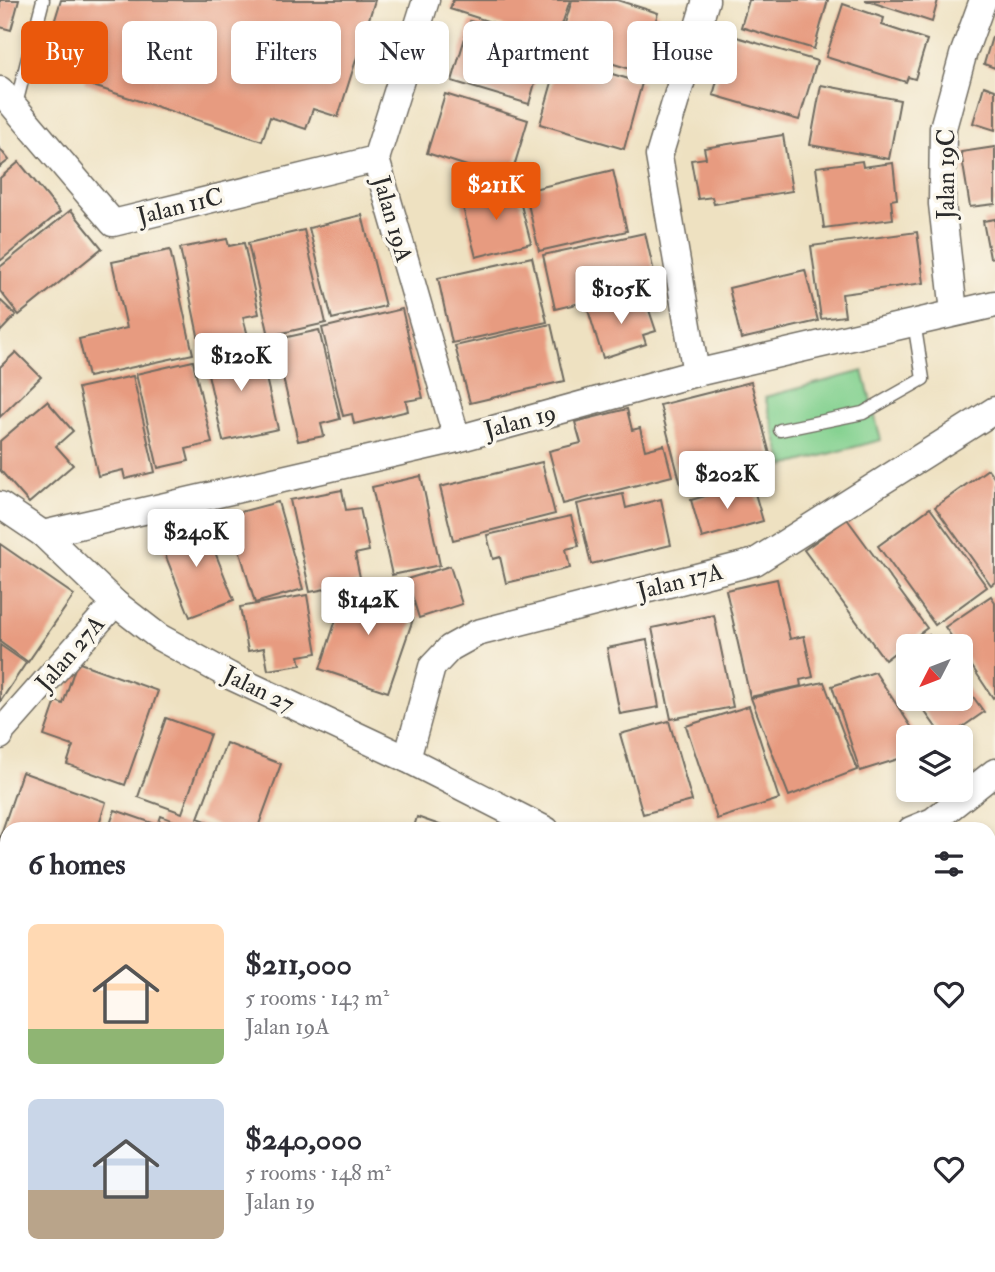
<!DOCTYPE html>
<meta charset="utf-8">
<style>
body{margin:0;font-family:"IM FELL Double Pica",serif;background:#f2f2f3;color:#2b2b33;height:100vh;display:flex;flex-direction:column;font-size:26px;white-space:nowrap}
*{box-sizing:border-box;margin:0}
p{font-size:23px;color:#7c7c81}
.icon{flex:none;width:38px;height:38px;fill:none;stroke:currentColor;stroke-width:2;stroke-linecap:round;stroke-linejoin:round}
.map{position:relative;flex:1;overflow:hidden}
.panel{position:absolute;left:0px;top:822px;width:996px;height:450px;display:flex;flex-direction:column;background:#fff;border-radius:21px 21px 0 0;box-shadow:0 4px 10px #0003}
.panel>*{flex:none}
.top-card{position:absolute;left:21px;top:21px;width:954px;height:63px;display:flex;gap:14px}
.needle{width:46px;rotate:228deg}
.buttons{position:absolute;left:896px;top:634px;display:grid;gap:14px}
.buttons a{display:grid;place-items:center;width:77px;height:77px;border-radius:10px;background:#fff;box-shadow:0 4px 10px #0003;font-size:35px}
.price{position:absolute;translate:-50% -60px;padding:0 16px;border-radius:7px;background:#fff;color:#222;font-size:23px;line-height:46px;filter:drop-shadow(0 2px 4px #0008)}
.price::after{content:'';position:absolute;left:50%;top:42px;width:21px;height:16px;margin-left:-10px;background:inherit;clip-path:polygon(0 0,100% 0,50% 100%)}
.price.active{background:#ea580c;color:#fff}
ul{padding:0;list-style:none}
li{display:flex;align-items:center;gap:21px;height:175px;padding:0 28px}
li span{display:grid;place-items:center;flex:none;width:196px;height:140px;border-radius:10px;color:#555}
li>.icon{margin-inline-start:auto}
span .icon{width:84px;height:84px;fill:#fffc;stroke-width:1}
li b{font-size:30px}
h2{display:flex;justify-content:space-between;align-items:center;height:84px;padding:0 28px;font-size:30px}
.tag{padding:0 24px;border-radius:10px;background:#fff;box-shadow:0 4px 10px #0003;font-size:24px;line-height:63px}
.tag.active{background:#ea580c;color:#fff}
.map>svg:first-child{display:block}
.built{fill:#e3d1b4}
.green{fill:#84d190;stroke:#587e5e;stroke-width:2}
.lines{fill:none;stroke-linecap:round;stroke-linejoin:round}
.river{stroke:#6c9cd5;stroke-width:54}
.building{fill:#e79b80}
.service-casing{stroke:#6f6b60;stroke-width:15}
.minor-casing{stroke:#6f6b60;stroke-width:29}
.service{stroke:#fff;stroke-width:12}
.minor{stroke:#fff;stroke-width:26}
.labels{text-anchor:middle;stroke-width:7;stroke-linejoin:round;paint-order:stroke}
.street-label{font-size:24px;fill:#2b2b2b;stroke:#fbf7ec}
</style>
<div class="map">
<svg width="995" height="1272" viewBox="0 0 995 1272">
<rect width="100%" height="100%" fill="#fbf7ec"/>
<filter id="ink" filterUnits="userSpaceOnUse"><feTurbulence type="fractalNoise" baseFrequency=".0143" numOctaves="2"/><feDisplacementMap in="SourceGraphic" scale="14" xChannelSelector="R" yChannelSelector="G"/><feConvolveMatrix kernelMatrix="1 2 1 2 8 2 1 2 1" color-interpolation-filters="sRGB"/></filter>
<filter id="wash" filterUnits="userSpaceOnUse"><feTurbulence type="fractalNoise" baseFrequency=".00686" numOctaves="4" result="noise"/><feDisplacementMap in="SourceGraphic" scale="28" xChannelSelector="R" yChannelSelector="G"/><feGaussianBlur stdDeviation="1.57" result="paint"/><feColorMatrix in="noise" values="0 0 0 0 0 0 0 0 0 0 0 0 0 0 0 0 0 1.4 0 .05"/><feComposite in="paint" operator="in"/></filter>
<g filter="url(#wash)">
<rect width="100%" height="100%" fill="#eee1c1"/>
<path class="built" d="M0 1147 7 1149V1265H329L349 1272H0Z"/>
<path class="green" d="M863 371 881 440 784 466 765 397Z"/>
<g class="lines">
<g class="river">
<path d="M989 893 995 888"/>
<path d="M717 1272 721 1265"/>
</g>
</g>
<g id="blocks">
<g class="building">
<path d="M0 0H19L11 30 0 27Z"/>
<path d="M61 0H375L338 117 313 109 306 129 270 117 262 141 84 83 91 59 68 52 74 33 53 26Z"/>
<path d="M453 0H570L556 43 450 9Z"/>
<path d="M572 0H617L658 13 640 72 558 47Z"/>
<path d="M749 0H828L814 49 741 27Z"/>
<path d="M865 0H938L932 22Z"/>
<path d="M843 4 884 18 882 25 927 40 915 79 908 77 906 82 826 57Z"/>
<path d="M470 21 546 44 529 104 452 81Z"/>
<path d="M730 35 817 61 799 120 713 95Z"/>
<path d="M992 37 995 38V68L984 64Z"/>
<path d="M559 58 642 83 624 149 540 124Z"/>
<path d="M821 85 900 100 889 159 810 145Z"/>
<path d="M984 86 995 90V130L973 123Z"/>
<path d="M445 94 528 120 510 180 427 153Z"/>
<path d="M783 135 792 191 714 204 712 197 698 199 691 160 706 158 704 148Z"/>
<path d="M995 147V204L970 207 961 152Z"/>
<path d="M0 149 9 160 0 167Z"/>
<path d="M862 161 863 167 893 163 897 199 891 200 893 219 824 228 816 167Z"/>
<path d="M19 162 60 212 0 261V178Z"/>
<path d="M613 170 627 231 539 251 525 191Z"/>
<path d="M516 186 531 243 476 257 461 200Z"/>
<path d="M71 210 102 248 19 315 0 291V267Z"/>
<path d="M362 215 385 306 332 319 309 228Z"/>
<path d="M995 219V257L990 258 983 221Z"/>
<path d="M304 230 326 323 269 336 248 243Z"/>
<path d="M917 232 924 283 842 294 845 316 821 319 811 246Z"/>
<path d="M645 233 654 272 635 276 637 282 591 292 593 300 555 309 543 255Z"/>
<path d="M227 239 229 246 244 243 259 314 243 317 249 340 201 350 180 248Z"/>
<path d="M170 250 193 354 88 377 79 339 127 328 112 262Z"/>
<path d="M532 257 547 322 452 343 438 278Z"/>
<path d="M805 270 818 321 741 339 729 288Z"/>
<path d="M631 298 633 304 646 301 656 331 643 335 646 344 603 358 588 310Z"/>
<path d="M0 300 16 315 0 332Z"/>
<path d="M402 309 423 398 406 401 408 411 354 424 352 414 343 416 322 328Z"/>
<path d="M551 324 564 381 470 403 455 346Z"/>
<path d="M319 330 340 419 321 424 324 436 298 441 274 340Z"/>
<path d="M258 344 278 429 223 441 204 356Z"/>
<path d="M16 352 41 377 0 417V367Z"/>
<path d="M193 361 212 443 186 449 189 461 158 468 136 374Z"/>
<path d="M133 376 155 472 125 479 123 470 98 476 78 388Z"/>
<path d="M751 382 772 462 681 485 660 405Z"/>
<path d="M47 401 73 431 56 446 73 465 29 503 0 470V441Z"/>
<path d="M627 409 632 430 640 428 645 450 664 445 672 476 563 504 549 451 581 443 575 422Z"/>
<path d="M542 462 555 514 453 540 440 487Z"/>
<path d="M988 469 995 479V582L991 585 935 507Z"/>
<path d="M421 476 440 565 392 575 372 487Z"/>
<path d="M752 483 763 521 702 538 691 500Z"/>
<path d="M342 490 346 510 360 508 369 551 355 554 361 582 310 592 290 500Z"/>
<path d="M623 494 626 508 661 499 671 545 591 564 577 504Z"/>
<path d="M278 502 303 589 255 603 229 515Z"/>
<path d="M930 508 987 587 935 625 878 546Z"/>
<path d="M571 516 579 546 566 549 570 568 506 583 500 557 493 559 487 535Z"/>
<path d="M847 519 927 628 885 660 804 550Z"/>
<path d="M203 522 234 600 190 617 159 539Z"/>
<path d="M0 544 74 595 28 662 0 642Z"/>
<path d="M450 566 462 604 419 618 407 579Z"/>
<path d="M777 579 790 639 804 636 813 677 800 680 801 686 750 697 726 590Z"/>
<path d="M360 584 408 600 403 615 413 619 388 692 320 669 344 595 348 597 351 586Z"/>
<path d="M307 595 317 653 299 656 301 665 268 670 264 648 248 651 240 607Z"/>
<path d="M991 596 995 602V696L993 698 961 650V646H958L945 627Z"/>
<path d="M714 615 733 707 671 719 652 628Z"/>
<path d="M929 635 936 646H914Z"/>
<path d="M647 640 659 707 620 714 607 648Z"/>
<path d="M0 645 26 663 0 702Z"/>
<path d="M77 662 158 691 125 785 67 764 73 746 44 736 56 701 63 704Z"/>
<path d="M875 672 918 737H908V756L860 771 832 686Z"/>
<path d="M961 680 984 712 948 737H943L915 698H961Z"/>
<path d="M824 682 857 770 789 796 751 698Z"/>
<path d="M749 706 779 799 717 819 686 726Z"/>
<path d="M166 718 210 734 182 813 138 797Z"/>
<path d="M669 721 692 801 643 814 620 734Z"/>
<path d="M226 743 281 764 257 830H229L198 818Z"/>
<path d="M22 772 106 802 97 830H7V836L1 834Z"/>
<path d="M115 810 158 825 161 816 193 828 195 822 216 830H108Z"/>
<path d="M417 817 451 829V830H413Z"/>
<path d="M0 836 7 838V893L0 891Z"/>
<path d="M0 904 7 906V983L0 981Z"/>
<path d="M6 1064H7V1144L0 1142V1085Z"/>
<path d="M989 1090 995 1097V1225L989 1223Z"/>
<path d="M0 1158 7 1160V1245L0 1264Z"/>
<path d="M989 1238 995 1240V1262L989 1260Z"/>
<path d="M78 1265H142L139 1272H76Z"/>
<path d="M148 1265H217L215 1272H146Z"/>
<path d="M225 1265H292L289 1272H223Z"/>
<path d="M295 1265H318L337 1271 293 1272Z"/>
<path d="M368 1265H430L428 1272H366Z"/>
<path d="M437 1265H500L498 1272H435Z"/>
<path d="M514 1265H581L579 1272H511Z"/>
<path d="M983 1265 981 1272H904L885 1266Z"/>
</g>
</g>
</g>
<g filter="url(#ink)">
<use href="#blocks" fill-opacity="0" stroke="#6f6b60" stroke-width="2"/>
<g class="lines">
<g class="service-casing">
<g id="service">
<path d="M15 108 43 0"/>
<path d="M780 430 863 413 923 379 914 322"/>
</g>
</g>
<g class="minor-casing">
<g id="minor">
<path d="M426 0 376 159 457 439"/>
<path d="M0 90 113 223 376 159"/>
<path d="M954 312 942 204 943 128 963 55 983 0"/>
<path d="M696 373 659 156 706 0"/>
<path d="M0 505 43 534 115 603 159 637 230 676 407 759 546 830"/>
<path d="M43 534 457 439 696 373 995 304"/>
<path d="M0 736 1 732 115 603"/>
<path d="M407 759 432 667 450 648 477 633 755 562 995 410"/>
<path d="M911 830 933 821 995 772"/>
<path d="M989 996 995 990"/>
<path d="M0 1016 7 1018"/>
<path d="M617 1272 619 1265"/>
<path d="M813 1272 816 1265"/>
</g>
</g>
<use href="#service" class="service"/>
<use href="#minor" class="minor"/>
</g>
</g>
<g class="labels">
<g class="street-label">
<text transform="translate(946 174) rotate(-90)" y="8">Jalan 19C</text>
<text transform="translate(180 206) rotate(-14)" y="8">Jalan 11C</text>
<text transform="translate(393 219) rotate(74)" y="8">Jalan 19A</text>
<text transform="translate(520 421) rotate(-15)" y="8">Jalan 19</text>
<text transform="translate(680 581) rotate(-14)" y="8">Jalan 17A</text>
<text transform="translate(70 653) rotate(-49)" y="8">Jalan 27A</text>
<text transform="translate(259 689) rotate(26)" y="8">Jalan 27</text>
</g>
</g>
</svg>
<div class="buttons">
<a><svg class="needle" viewBox="-14 -14 28 28"><path d="M0-13l5 13h-10z" fill="#e53935"/><path d="M0 13l5-13h-10z" fill="#7c7c81"/></svg></a>
<a><svg class="icon" aria-label="layers" viewBox="0 0 24 24"><path d="M12 4l9 5-9 5-9-5zM3 14l9 5 9-5"/></svg></a>
</div>
<b class="price active" style="left:496px;top:222px">$211K</b>
<b class="price" style="left:621px;top:326px">$105K</b>
<b class="price" style="left:241px;top:393px">$120K</b>
<b class="price" style="left:727px;top:511px">$202K</b>
<b class="price" style="left:196px;top:569px">$240K</b>
<b class="price" style="left:368px;top:637px">$142K</b>
<div class="top-card">
<a class="tag active">Buy</a>
<a class="tag">Rent</a>
<a class="tag">Filters</a>
<a class="tag">New</a>
<a class="tag">Apartment</a>
<a class="tag">House</a>
</div>
<section class="panel">
<h2>6 homes<svg class="icon" aria-label="filters" viewBox="0 0 24 24"><path d="M4 7h16M4 17h16"/><circle cx="9" cy="7" r="2"/><circle cx="15" cy="17" r="2"/></svg></h2>
<ul>
<li><span style="background:linear-gradient(#ffd9b3 75%,#8fb573 0)"><svg class="icon" aria-label="home" viewBox="0 0 24 24"><path d="M3 11l9-7 9 7M6 9v11h12V9"/></svg></span><div><b>$211,000</b><p>5 rooms · 143 m²</p><p>Jalan 19A</p></div><svg class="icon" aria-label="heart" viewBox="0 0 24 24"><path d="M12 20l-8-8c-3-5 5-10 8-4 3-6 11-1 8 4z"/></svg></li>
<li><span style="background:linear-gradient(#c9d6e8 65%,#b9a48a 0)"><svg class="icon" aria-label="home" viewBox="0 0 24 24"><path d="M3 11l9-7 9 7M6 9v11h12V9"/></svg></span><div><b>$240,000</b><p>5 rooms · 148 m²</p><p>Jalan 19</p></div><svg class="icon" aria-label="heart" viewBox="0 0 24 24"><path d="M12 20l-8-8c-3-5 5-10 8-4 3-6 11-1 8 4z"/></svg></li>
</ul>
</section>
</div>
